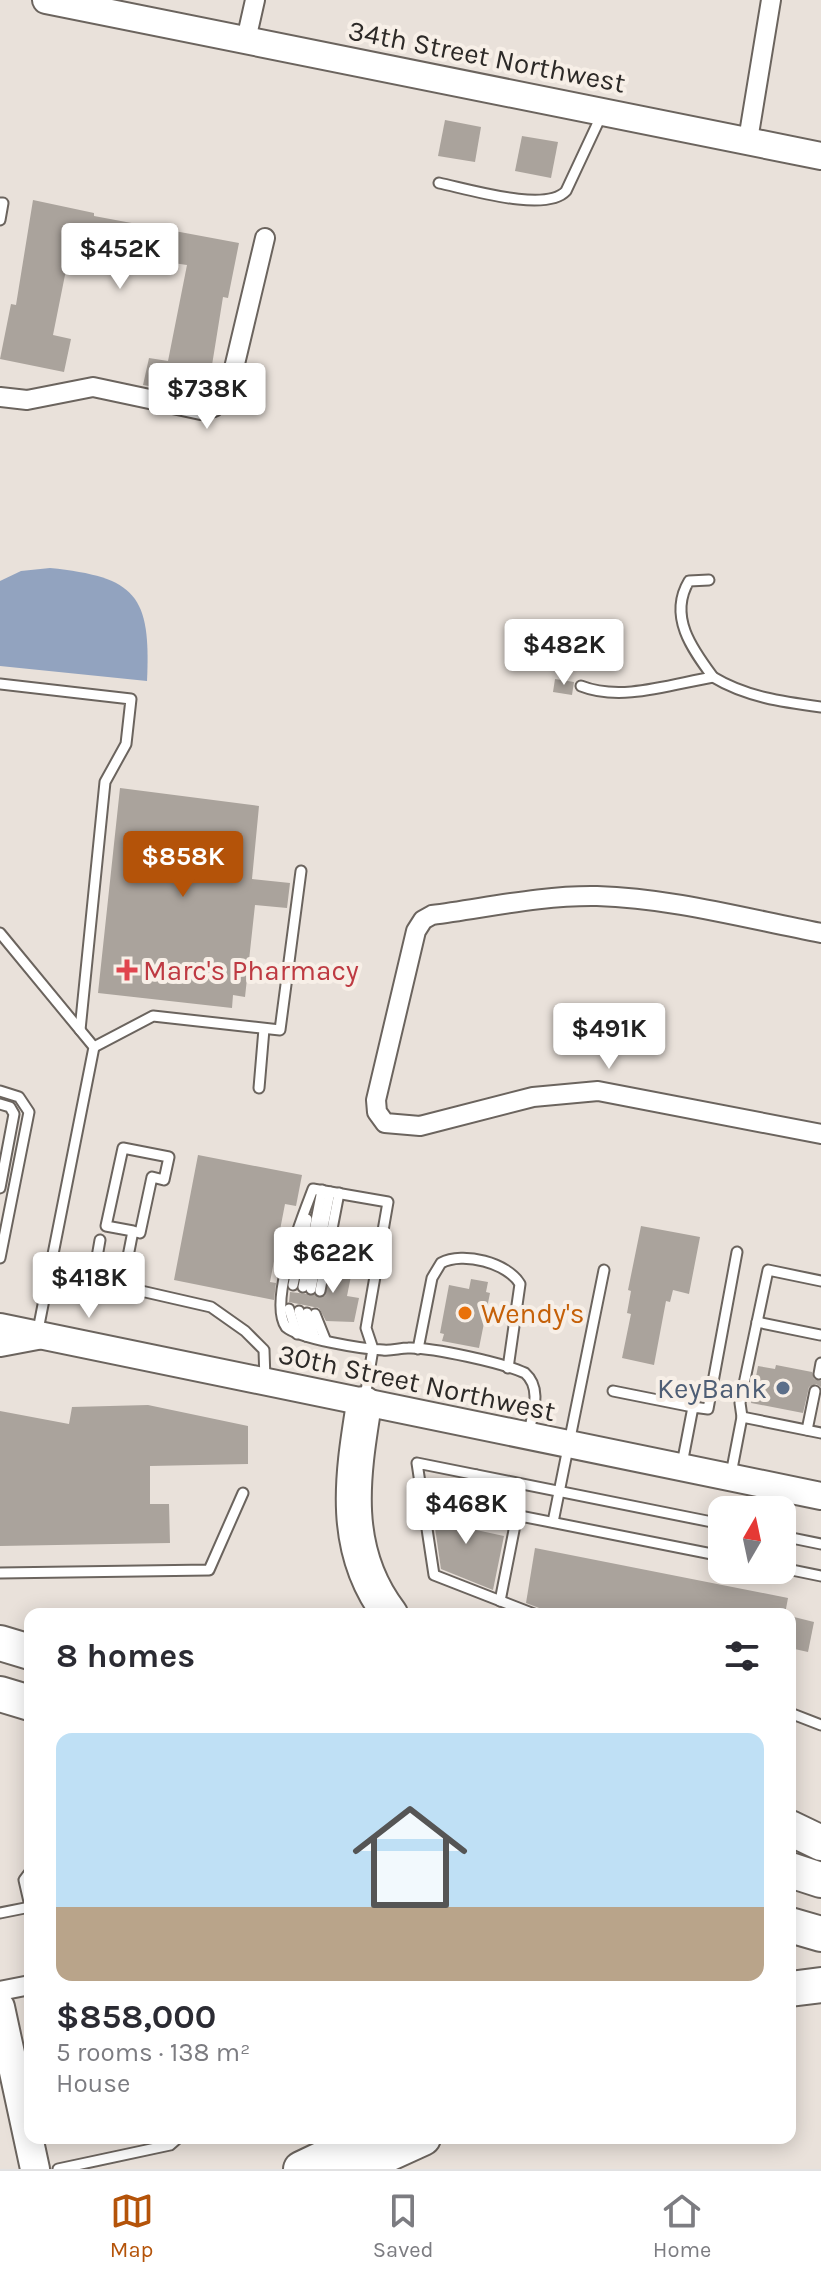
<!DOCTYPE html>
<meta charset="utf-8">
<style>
body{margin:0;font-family:Karla,sans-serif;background:#f7f7f7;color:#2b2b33;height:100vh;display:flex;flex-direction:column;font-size:30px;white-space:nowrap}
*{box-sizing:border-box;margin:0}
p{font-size:26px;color:#7c7c81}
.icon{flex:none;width:44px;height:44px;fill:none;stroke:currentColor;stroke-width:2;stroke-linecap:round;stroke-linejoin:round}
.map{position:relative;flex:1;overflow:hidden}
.drawer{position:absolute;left:24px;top:1608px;width:772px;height:536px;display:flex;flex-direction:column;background:#fff;border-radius:16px;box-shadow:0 4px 20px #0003}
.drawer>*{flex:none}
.needle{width:52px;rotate:9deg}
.fabs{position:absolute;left:708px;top:1496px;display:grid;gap:16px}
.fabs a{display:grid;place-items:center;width:88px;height:88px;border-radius:16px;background:#fff;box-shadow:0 4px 20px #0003;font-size:40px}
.price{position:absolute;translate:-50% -68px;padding:0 18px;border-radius:8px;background:#fff;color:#222;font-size:26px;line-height:52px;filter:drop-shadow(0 2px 4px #0008)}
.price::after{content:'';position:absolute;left:50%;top:48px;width:24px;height:18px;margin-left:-12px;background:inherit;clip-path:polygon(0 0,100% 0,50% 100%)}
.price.current{background:#b45309;color:#fff}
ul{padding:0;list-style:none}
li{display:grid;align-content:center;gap:16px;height:424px;padding:0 32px}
li span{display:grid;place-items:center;height:248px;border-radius:16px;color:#555}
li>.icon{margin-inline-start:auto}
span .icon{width:144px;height:144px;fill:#fffc;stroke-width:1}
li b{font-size:34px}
h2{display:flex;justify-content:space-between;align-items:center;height:96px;padding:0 32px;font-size:34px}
.dock{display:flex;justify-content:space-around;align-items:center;height:112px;border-top:2px solid #e1e1e2;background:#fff;font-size:22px;color:#7c7c81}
.dock a{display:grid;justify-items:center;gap:4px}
.dock .current{color:#b45309}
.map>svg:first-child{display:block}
.water{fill:#92a3bf}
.building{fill:#aaa39c}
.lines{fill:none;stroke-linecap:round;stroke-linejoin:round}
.lane-casing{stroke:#6b645e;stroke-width:13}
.street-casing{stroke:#6b645e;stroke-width:22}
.secondary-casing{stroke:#6b645e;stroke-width:30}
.primary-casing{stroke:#6b645e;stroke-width:32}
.highway-casing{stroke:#6b645e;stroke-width:38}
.lane{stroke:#fff;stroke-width:9}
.street{stroke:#fff;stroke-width:18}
.secondary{stroke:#fff;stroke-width:26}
.primary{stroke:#fff;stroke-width:28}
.highway{stroke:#fff;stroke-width:34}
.health-dot{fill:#e0444e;stroke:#f7efe7;stroke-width:3}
.food-dot{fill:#e8710a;stroke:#f7efe7;stroke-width:3}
.service-dot{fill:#5c6f8a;stroke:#f7efe7;stroke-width:3}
.labels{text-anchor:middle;stroke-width:8;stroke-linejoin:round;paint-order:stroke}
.street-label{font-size:28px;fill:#2c2927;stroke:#f7efe7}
.health-label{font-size:28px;fill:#be3a42;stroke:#f7efe7;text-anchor:start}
.food-label{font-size:28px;fill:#c56008;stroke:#f7efe7;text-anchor:start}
.service-label{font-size:28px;fill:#4e5e75;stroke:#f7efe7;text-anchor:end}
</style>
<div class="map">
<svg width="821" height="2169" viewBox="0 0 821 2169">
<rect width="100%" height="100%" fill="#e9e1da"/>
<path class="water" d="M50 568C136 577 151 595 147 681L0 666V581L21 571Z"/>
<g class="building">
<path d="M445 120 481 127 475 162 438 156Z"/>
<path d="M522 136 558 142 551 178 515 171Z"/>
<path d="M33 200 94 213V216L239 243 228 298 223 297 207 396 143 385 149 358 168 361 187 265 104 253 105 247 72 240 53 335 71 339 64 372 0 359 11 304 16 305Z"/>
<path d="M555 679 574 682 572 695 553 692Z"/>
<path d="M120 788 259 806 252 879 290 883 287 908 255 905 245 997 233 995 232 1008 98 993Z"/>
<path d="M198 1155 302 1175 296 1206 285 1204 270 1282 276 1283 274 1300 174 1280Z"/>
<path d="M641 1226 700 1237 689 1294 673 1290 670 1302 666 1301 654 1365 622 1358 631 1314 627 1313 631 1291 628 1290Z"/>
<path d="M334 1257 354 1261 347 1296 359 1298 354 1322 326 1321 319 1308 289 1302 290 1292 325 1296Z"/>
<path d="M471 1279 488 1282 486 1292 490 1293 479 1348 442 1341 444 1334 440 1333 449 1285 469 1289Z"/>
<path d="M776 1365 812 1372 814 1379 821 1381V1387L816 1384 809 1387 803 1413 751 1403 758 1366 775 1369Z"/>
<path d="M148 1405 248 1426V1464L150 1466V1504H169L170 1543 0 1546V1411L69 1424 72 1407Z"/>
<path d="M431 1500 462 1506 467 1528 504 1536 493 1590 441 1569Z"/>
<path d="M535 1548 788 1598 785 1614H555L526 1603Z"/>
<path d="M790 1616 814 1622 808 1652 790 1648Z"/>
</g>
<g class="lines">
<g class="lane-casing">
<g id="lane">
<path d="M439 183C468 189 546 213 566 191L602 114"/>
<path d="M0 203H3L0 220"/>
<path d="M713 677C746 697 783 702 821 707"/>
<path d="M0 684 131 699 126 744 105 782 80 1030"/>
<path d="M581 686C621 702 672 684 713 677 692 649 668 616 689 581L709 580"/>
<path d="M0 933 94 1047 38 1330"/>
<path d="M94 1047 153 1016 280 1030 301 871"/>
<path d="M259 1088 264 1029"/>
<path d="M0 1091 19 1097 29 1112 0 1258"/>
<path d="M0 1104 10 1107 14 1114 0 1188"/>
<path d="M100 1240 93 1280 211 1307 245 1331 264 1350 265 1380"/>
<path d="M293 1285 307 1219"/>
<path d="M122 1287 133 1231 106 1226 123 1148 169 1157 164 1180 152 1177 140 1233 133 1231"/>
<path d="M303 1287 322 1190"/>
<path d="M311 1289 330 1192"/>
<path d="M320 1291 339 1193"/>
<path d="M289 1309 297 1334"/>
<path d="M299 1311 306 1336"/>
<path d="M307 1313 315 1338"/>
<path d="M315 1314 325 1339"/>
<path d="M757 1322 820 1335"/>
<path d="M418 1349 432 1278 441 1263C463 1251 508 1263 520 1284L508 1368"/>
<path d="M819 1374 821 1363"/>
<path d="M613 1391 693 1407"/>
<path d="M365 1397 373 1349 366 1328 388 1202 313 1189C302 1218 268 1301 286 1327 300 1339 363 1349 383 1350 391 1351 400 1348 408 1348 432 1347 503 1363 525 1373 542 1388 533 1412 529 1432"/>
<path d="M742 1417 740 1403 768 1270 821 1281"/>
<path d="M807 1430 815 1391"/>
<path d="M682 1464 693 1407 708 1409 737 1252"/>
<path d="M731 1474 742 1417 821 1433"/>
<path d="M476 1475 470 1506 722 1556"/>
<path d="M553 1522 604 1270"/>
<path d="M782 1536 821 1544"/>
<path d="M782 1568 821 1576"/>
<path d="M0 1573 209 1570 243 1493"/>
<path d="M500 1601 517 1515"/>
<path d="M534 1614 434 1575 417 1463 722 1524"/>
<path d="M790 1713 821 1725"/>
<path d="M30 1906 24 1880 30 1872"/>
<path d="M0 1913 30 1907"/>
<path d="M58 2169 170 2145 178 2138"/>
</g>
</g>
<g class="street-casing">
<g id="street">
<path d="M246 40 255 0"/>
<path d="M748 140 771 0"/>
<path d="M0 397 27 400 93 387 201 410 214 407 229 389 265 238"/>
<path d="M821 933C748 919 671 898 597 896 542 895 486 908 432 915L423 920 416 931 376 1100 377 1112 385 1123 420 1126 533 1097 598 1091 821 1134"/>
<path d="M0 1991 30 1985"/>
</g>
</g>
<g class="secondary-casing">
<g id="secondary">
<path d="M46 0 821 156"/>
<path d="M0 1327 821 1496"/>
</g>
</g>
<g class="primary-casing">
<g id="primary">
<path d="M0 1342 37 1335"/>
<path d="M0 2007 35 2169"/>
</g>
</g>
<g class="highway-casing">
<g id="highway">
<path d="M364 1404C352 1478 341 1550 390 1614"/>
<path d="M0 1643 30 1652"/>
<path d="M0 1694 30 1703"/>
<path d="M790 1828 821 1843"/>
<path d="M790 1870 821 1880"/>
<path d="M790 1925 821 1934"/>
<path d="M790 1989 821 1985"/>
<path d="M301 2169 366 2138"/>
<path d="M355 2169 423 2138"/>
</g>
</g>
<use href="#lane" class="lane"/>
<use href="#street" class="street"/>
<use href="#secondary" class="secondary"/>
<use href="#primary" class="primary"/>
<use href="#highway" class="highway"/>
</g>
<path class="health-dot" d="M123 958h8v8h8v8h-8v8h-8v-8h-8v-8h8z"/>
<circle class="food-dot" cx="465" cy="1313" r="8"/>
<circle class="service-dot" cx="783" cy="1388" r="8"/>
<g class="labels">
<g class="street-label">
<text transform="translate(487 56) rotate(11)" y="10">34th Street Northwest</text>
<text transform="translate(417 1382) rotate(12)" y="10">30th Street Northwest</text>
</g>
<g class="health-label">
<text x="143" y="980">Marc's Pharmacy</text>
</g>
<g class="food-label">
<text x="481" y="1323">Wendy's</text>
</g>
<g class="service-label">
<text x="767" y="1398">KeyBank</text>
</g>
</g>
</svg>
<div class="fabs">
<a><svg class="needle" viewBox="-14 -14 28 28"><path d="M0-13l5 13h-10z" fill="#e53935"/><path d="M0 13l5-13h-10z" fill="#7c7c81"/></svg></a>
</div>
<b class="price" style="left:120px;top:291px">$452K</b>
<b class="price" style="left:207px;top:431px">$738K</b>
<b class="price" style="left:564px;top:687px">$482K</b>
<b class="price current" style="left:183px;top:899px">$858K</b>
<b class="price" style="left:609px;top:1071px">$491K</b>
<b class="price" style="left:333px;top:1295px">$622K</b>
<b class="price" style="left:89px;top:1320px">$418K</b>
<b class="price" style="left:466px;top:1546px">$468K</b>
<section class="drawer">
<h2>8 homes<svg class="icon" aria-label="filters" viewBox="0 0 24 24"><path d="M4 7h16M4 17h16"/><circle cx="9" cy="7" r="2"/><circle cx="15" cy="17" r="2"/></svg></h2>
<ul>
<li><span style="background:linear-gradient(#bfe0f5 70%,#b9a48a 0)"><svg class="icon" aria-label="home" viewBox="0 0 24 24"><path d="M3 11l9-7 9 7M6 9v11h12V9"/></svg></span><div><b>$858,000</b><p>5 rooms · 138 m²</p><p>House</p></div></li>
</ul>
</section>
</div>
<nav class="dock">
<a class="current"><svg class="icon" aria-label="map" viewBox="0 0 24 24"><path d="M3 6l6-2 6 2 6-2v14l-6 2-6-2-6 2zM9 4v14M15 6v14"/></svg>Map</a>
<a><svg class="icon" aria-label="saved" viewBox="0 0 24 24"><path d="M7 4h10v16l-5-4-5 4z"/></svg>Saved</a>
<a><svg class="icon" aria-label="home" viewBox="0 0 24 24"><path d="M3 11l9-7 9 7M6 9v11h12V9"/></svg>Home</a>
</nav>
